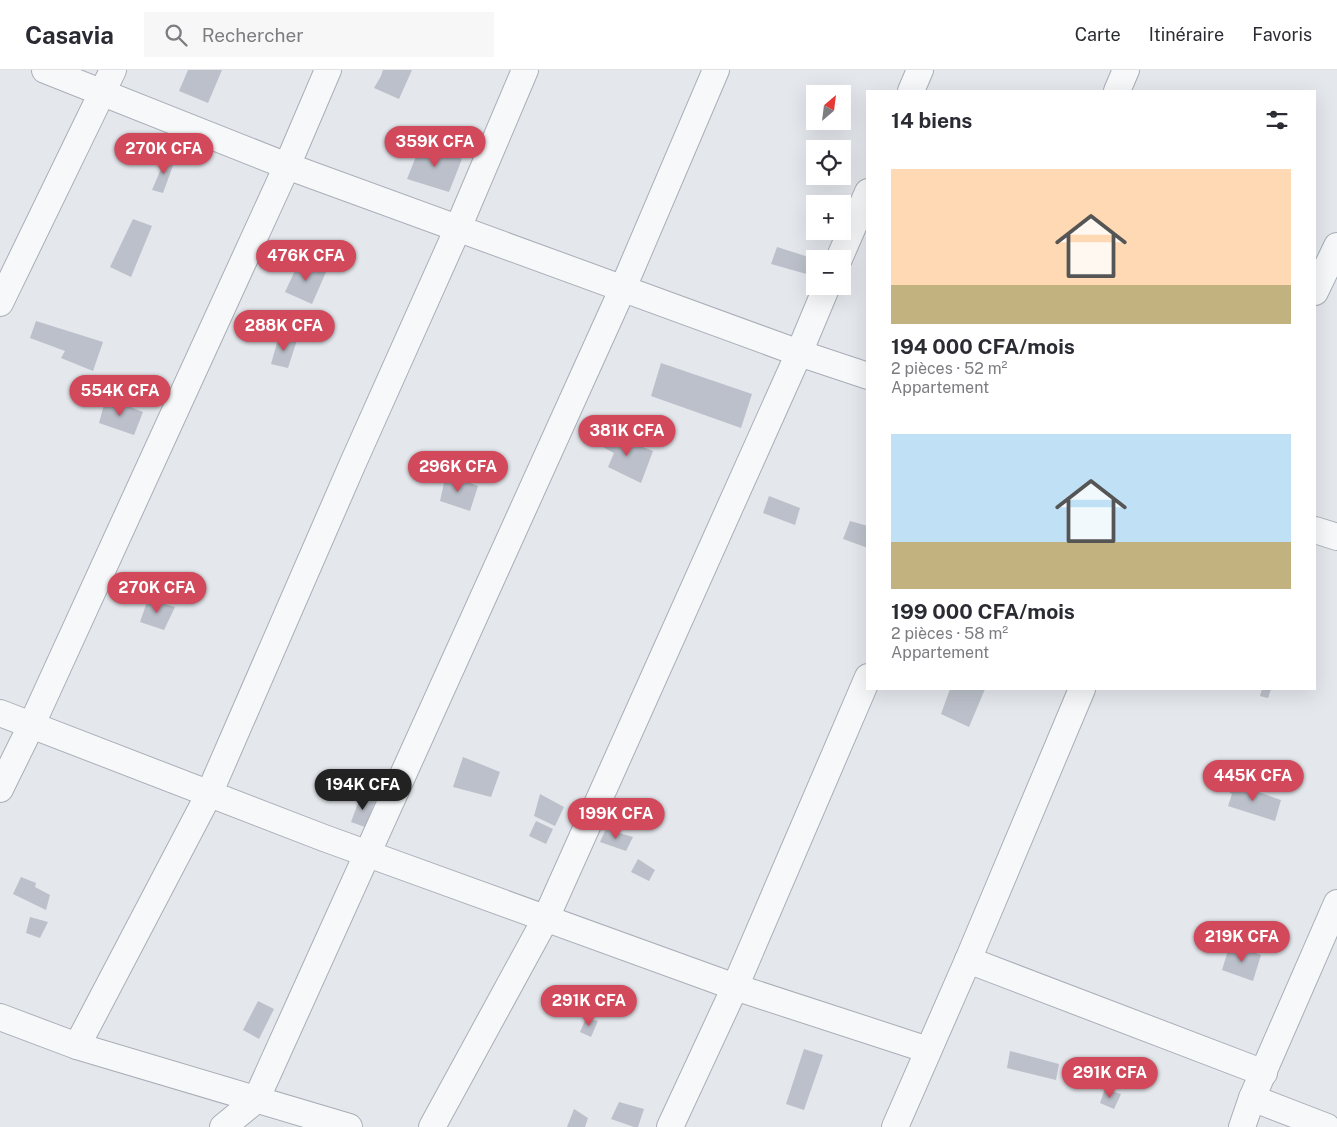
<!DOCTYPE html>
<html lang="fr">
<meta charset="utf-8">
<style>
body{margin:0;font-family:"Public Sans",sans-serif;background:#f7f7f7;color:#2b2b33;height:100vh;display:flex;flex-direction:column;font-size:19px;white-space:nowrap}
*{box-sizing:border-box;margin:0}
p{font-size:16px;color:#7c7c81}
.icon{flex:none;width:28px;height:28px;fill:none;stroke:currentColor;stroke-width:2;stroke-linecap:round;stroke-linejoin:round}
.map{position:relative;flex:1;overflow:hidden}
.panel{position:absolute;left:866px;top:20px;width:450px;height:600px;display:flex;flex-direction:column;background:#fff;border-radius:0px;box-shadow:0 5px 20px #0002}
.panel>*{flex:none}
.needle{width:32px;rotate:28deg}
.controls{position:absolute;left:806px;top:15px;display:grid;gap:10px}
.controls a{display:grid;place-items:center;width:45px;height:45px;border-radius:0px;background:#fff;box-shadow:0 5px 20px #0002;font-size:25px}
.price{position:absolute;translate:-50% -42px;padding:0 11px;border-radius:18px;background:#d1495b;color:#fff;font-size:16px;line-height:32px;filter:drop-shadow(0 1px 2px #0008)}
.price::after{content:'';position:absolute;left:50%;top:30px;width:15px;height:11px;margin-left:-8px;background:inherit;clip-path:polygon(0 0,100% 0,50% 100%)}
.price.current{background:#222;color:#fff}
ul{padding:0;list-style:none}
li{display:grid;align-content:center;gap:10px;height:265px;padding:0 25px}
li span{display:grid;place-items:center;height:155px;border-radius:0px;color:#555}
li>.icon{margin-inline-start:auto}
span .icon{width:90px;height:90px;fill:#fffc;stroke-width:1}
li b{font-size:21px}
h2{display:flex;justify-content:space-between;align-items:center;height:60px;padding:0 25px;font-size:21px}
header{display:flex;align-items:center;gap:30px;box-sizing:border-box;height:70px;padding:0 25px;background:#fff;border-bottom:1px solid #e1e1e2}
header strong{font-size:24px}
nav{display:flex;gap:28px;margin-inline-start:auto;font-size:18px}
.search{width:350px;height:45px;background:#f7f7f7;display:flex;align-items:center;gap:12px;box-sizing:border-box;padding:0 18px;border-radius:0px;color:#7c7c81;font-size:19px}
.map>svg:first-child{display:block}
.building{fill:#bbc0ca}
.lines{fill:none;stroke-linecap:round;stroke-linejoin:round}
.minor-casing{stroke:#a9aeb7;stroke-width:28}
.minor{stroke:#f7f8fa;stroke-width:26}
</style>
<header>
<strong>Casavia</strong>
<div class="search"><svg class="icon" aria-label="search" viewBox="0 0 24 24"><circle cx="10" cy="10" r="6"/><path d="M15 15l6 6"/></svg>Rechercher</div>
<nav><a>Carte</a><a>Itinéraire</a><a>Favoris</a></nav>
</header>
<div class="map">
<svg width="1337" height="1057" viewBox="0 0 1337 1057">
<rect width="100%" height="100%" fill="#e4e7ec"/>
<g class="building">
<path d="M188 0H222L208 33 179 21Z"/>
<path d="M383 0H412L399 29 374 18 381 6Z"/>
<path d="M421 74 462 89 449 122 407 109Z"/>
<path d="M166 87 175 90 163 123 152 120Z"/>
<path d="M133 149 152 156 131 207 110 197Z"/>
<path d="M777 177 815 189 810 205 771 194Z"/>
<path d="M300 190 326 202 312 234 285 222Z"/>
<path d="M36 251 103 272 93 301 61 288 65 281 30 268Z"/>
<path d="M279 266 297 270 288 298 271 294Z"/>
<path d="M661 293 752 324 741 358 651 326Z"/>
<path d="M106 327 143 342 134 365 99 353Z"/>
<path d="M605 362 653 381 641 413 608 397 614 383 599 375Z"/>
<path d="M446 404 478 416 470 441 440 431Z"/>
<path d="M769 426 800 438 795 455 763 443Z"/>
<path d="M850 451 868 456V478L843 469Z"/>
<path d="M148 529 175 537 164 560 140 552Z"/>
<path d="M950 619H985L969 657 941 644Z"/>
<path d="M1262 619H1271L1268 628 1260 626Z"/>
<path d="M463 687 500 702 491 727 453 717Z"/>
<path d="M1227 711 1281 730 1275 751 1228 736 1232 724 1225 719Z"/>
<path d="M540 724 564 737 555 756 534 746Z"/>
<path d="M361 725 375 731 365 757 351 752Z"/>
<path d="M536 751 553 759 546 774 529 766Z"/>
<path d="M606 759 633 767 626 781 600 772Z"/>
<path d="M638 789 655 800 649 811 631 802Z"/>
<path d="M21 807 36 813 35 817 50 825 46 840 13 824Z"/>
<path d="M30 847 48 852 40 868 26 863Z"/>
<path d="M1230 874 1261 885 1253 911 1222 900Z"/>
<path d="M258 931 274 939 259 969 243 960Z"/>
<path d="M586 948 598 951 591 967 580 962Z"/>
<path d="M804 979 823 985 804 1040 786 1034Z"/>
<path d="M1010 981 1059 994 1056 1010 1007 998Z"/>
<path d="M1105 1019 1121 1024 1114 1039 1100 1033Z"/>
<path d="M619 1032 644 1039 638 1057H634L611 1049Z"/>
<path d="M574 1039 588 1048 585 1057H567Z"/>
</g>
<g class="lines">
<g class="minor-casing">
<g id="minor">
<path d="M45 0 287 96 799 283 868 306"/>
<path d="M911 21 920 0"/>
<path d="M1117 21 1126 0"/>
<path d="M839 189 868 122"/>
<path d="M1315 222 1337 176"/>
<path d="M0 233 113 0"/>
<path d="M1315 460 1337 467"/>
<path d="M0 643 324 768 735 917 928 980"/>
<path d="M0 719 32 654 287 96 328 0"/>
<path d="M968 890 1264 1003"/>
<path d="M0 947 77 976 349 1057"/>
<path d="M77 976 209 724 353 393 458 158 525 0"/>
<path d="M1252 1028 1327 1057"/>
<path d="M223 1057 256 1030 623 218 716 0"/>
<path d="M432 1057 546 848 799 283 827 216"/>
<path d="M670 1057 735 917 868 607"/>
<path d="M895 1057 968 890 1082 619"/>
<path d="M1242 1057 1252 1028 1337 833"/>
</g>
</g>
<use href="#minor" class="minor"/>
</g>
</svg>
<div class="controls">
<a><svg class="needle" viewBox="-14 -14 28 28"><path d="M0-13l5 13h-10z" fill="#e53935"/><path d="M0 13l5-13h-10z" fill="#7c7c81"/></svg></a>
<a><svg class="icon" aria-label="locate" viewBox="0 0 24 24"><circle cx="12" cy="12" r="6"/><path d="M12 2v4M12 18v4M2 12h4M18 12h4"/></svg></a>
<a>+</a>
<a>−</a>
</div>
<b class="price" style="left:435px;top:98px">359K CFA</b>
<b class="price" style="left:164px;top:105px">270K CFA</b>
<b class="price" style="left:306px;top:212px">476K CFA</b>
<b class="price" style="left:284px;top:282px">288K CFA</b>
<b class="price" style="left:120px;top:347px">554K CFA</b>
<b class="price" style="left:627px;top:387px">381K CFA</b>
<b class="price" style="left:458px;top:423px">296K CFA</b>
<b class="price" style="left:157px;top:544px">270K CFA</b>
<b class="price" style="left:1253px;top:732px">445K CFA</b>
<b class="price current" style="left:363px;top:741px">194K CFA</b>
<b class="price" style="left:616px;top:770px">199K CFA</b>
<b class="price" style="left:1242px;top:893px">219K CFA</b>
<b class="price" style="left:589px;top:957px">291K CFA</b>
<b class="price" style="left:1110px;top:1029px">291K CFA</b>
<section class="panel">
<h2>14 biens<svg class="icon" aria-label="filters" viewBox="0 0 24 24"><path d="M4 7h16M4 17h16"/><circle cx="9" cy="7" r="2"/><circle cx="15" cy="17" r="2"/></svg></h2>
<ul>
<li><span style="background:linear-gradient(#ffd9b3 75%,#c2b280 0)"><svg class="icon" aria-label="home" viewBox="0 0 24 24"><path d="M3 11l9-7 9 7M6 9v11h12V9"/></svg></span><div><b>194 000 CFA/mois</b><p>2 pièces · 52 m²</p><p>Appartement</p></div></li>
<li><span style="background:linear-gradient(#bfe0f5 70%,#c2b280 0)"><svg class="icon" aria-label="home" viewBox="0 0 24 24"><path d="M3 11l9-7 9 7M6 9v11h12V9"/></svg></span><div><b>199 000 CFA/mois</b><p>2 pièces · 58 m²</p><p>Appartement</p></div></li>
</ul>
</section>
</div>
